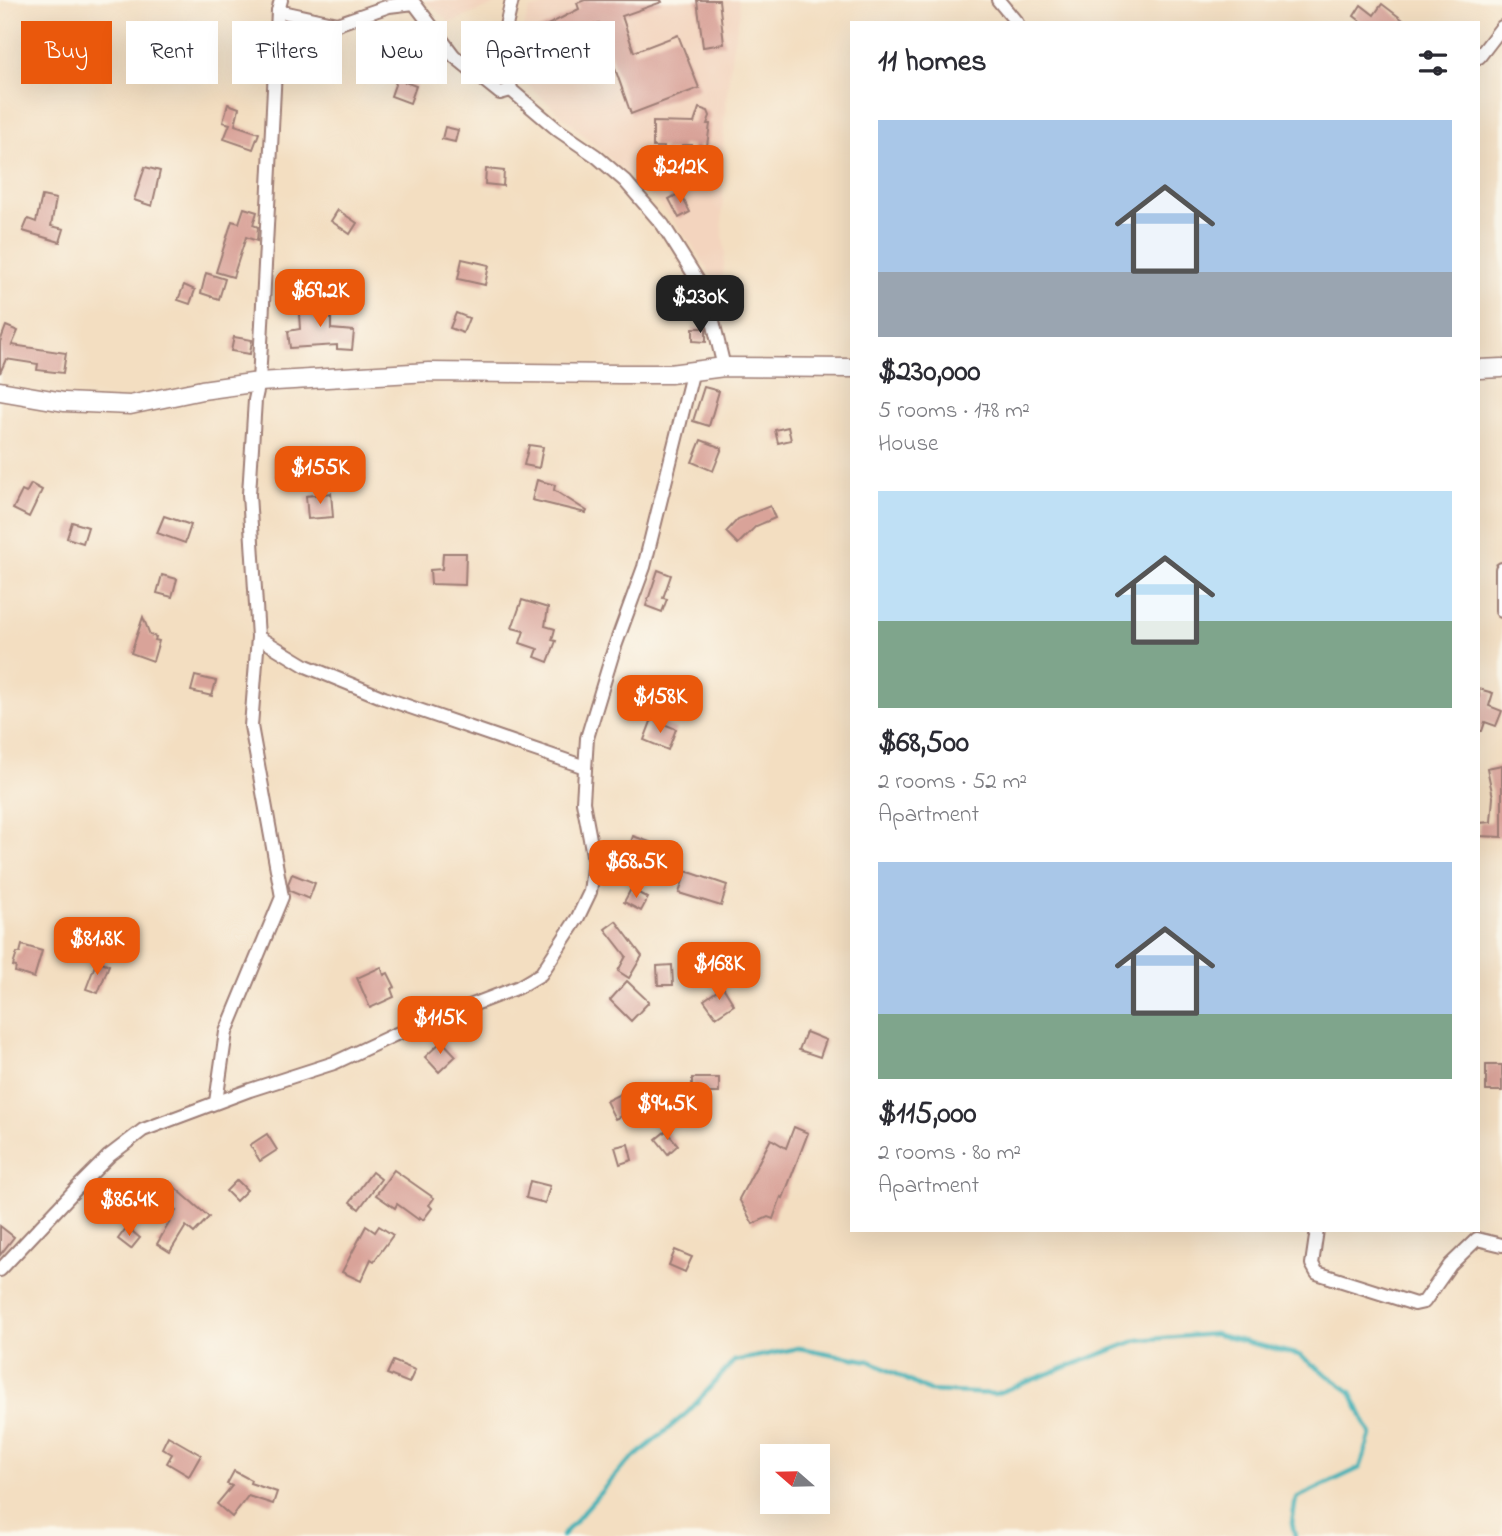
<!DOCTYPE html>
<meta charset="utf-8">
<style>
body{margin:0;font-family:"Indie Flower",sans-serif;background:#f2f2f3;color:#2b2b33;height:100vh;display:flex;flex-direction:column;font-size:26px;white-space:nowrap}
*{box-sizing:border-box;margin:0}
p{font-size:23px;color:#7c7c81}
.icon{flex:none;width:38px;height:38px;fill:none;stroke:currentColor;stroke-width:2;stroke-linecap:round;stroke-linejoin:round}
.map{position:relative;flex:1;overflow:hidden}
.side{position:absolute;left:850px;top:21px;width:630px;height:1211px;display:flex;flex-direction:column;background:#fff;border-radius:0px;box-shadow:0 7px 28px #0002}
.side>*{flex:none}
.top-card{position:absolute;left:21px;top:21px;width:665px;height:63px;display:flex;gap:14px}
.needle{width:46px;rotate:290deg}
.buttons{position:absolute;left:760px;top:1444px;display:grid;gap:14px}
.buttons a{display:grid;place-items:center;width:70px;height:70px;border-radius:0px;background:#fff;box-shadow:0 7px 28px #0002;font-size:35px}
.price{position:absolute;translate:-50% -60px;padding:0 16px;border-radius:14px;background:#ea580c;color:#fff;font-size:23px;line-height:46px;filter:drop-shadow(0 2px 4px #0008)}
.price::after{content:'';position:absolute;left:50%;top:42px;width:21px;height:16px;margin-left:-10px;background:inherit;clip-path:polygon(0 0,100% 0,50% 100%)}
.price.on{background:#222;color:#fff}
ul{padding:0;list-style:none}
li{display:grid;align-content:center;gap:14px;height:371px;padding:0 28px}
li span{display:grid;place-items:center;height:217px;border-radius:0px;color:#555}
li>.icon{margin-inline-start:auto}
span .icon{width:126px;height:126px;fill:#fffc;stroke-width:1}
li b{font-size:30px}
h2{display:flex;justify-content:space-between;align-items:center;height:84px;padding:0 28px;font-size:30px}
.chip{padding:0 24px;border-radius:0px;background:#fff;box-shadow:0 7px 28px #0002;font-size:24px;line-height:63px}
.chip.on{background:#ea580c;color:#fff}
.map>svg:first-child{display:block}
.built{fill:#f3d4be}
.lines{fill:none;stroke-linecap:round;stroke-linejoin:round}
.stream{stroke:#3eb0b6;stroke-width:4.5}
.building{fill:#d9a399}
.street-casing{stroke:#9e7e76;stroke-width:16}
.secondary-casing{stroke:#9e7e76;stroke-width:21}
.street{stroke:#fff;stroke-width:12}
.secondary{stroke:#fff;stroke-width:18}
</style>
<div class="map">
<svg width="1502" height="1536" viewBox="0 0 1502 1536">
<rect width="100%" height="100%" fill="#fbf7ec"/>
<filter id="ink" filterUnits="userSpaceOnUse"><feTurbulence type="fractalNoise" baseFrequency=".0143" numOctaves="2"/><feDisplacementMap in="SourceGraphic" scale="14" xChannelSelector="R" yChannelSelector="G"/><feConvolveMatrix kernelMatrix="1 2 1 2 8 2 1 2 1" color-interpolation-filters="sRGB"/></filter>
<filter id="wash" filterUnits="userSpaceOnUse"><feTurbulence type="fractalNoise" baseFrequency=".00686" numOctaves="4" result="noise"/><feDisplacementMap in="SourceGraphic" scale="28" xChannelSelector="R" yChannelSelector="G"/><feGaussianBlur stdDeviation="1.57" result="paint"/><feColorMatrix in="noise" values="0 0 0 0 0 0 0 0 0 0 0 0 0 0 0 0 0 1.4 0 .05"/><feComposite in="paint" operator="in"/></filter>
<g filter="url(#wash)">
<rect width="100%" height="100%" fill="#f3dec1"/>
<g class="built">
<path d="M424 0H506L450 23Z"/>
<path d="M563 0H738L740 13 732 50 724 119 722 227 725 254 721 291 693 246 659 203 519 77 520 42 529 10Z"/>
</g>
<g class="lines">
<path class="stream" d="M562 1536 623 1467 688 1412 734 1361 799 1348 870 1361 929 1391 995 1394 1138 1340 1214 1334 1299 1355 1351 1392 1371 1435 1360 1468 1296 1498 1292 1523 1295 1536"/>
</g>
<g id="blocks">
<g class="building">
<path d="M585 0H661L662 2 622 16 634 52 678 35 699 88 631 114 599 23 579 30 537 50 530 34 579 9 577 3Z"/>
<path d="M697 0H719L724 44 703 47Z"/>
<path d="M1382 4 1407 23H1363L1354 16 1361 5 1374 15Z"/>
<path d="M397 79 416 86 410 103 391 96Z"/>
<path d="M228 104 239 108 235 125 259 133 253 149 224 139 230 124 223 122Z"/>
<path d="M699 108 708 111 710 116 707 124H710L707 146 699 145 695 157 692 156V145H682V151H664V147H653V122L694 123Z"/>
<path d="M445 127 458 130 455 142 442 139Z"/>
<path d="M145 167 160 171 152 206 134 200Z"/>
<path d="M486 169 504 171 503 186 485 184Z"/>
<path d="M680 193 690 212 679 218 669 199Z"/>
<path d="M42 196 56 199 51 226 64 229 60 242 23 231 28 219 36 222Z"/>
<path d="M244 208 257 212 253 225 258 227 257 241 246 237 233 277 216 272 232 221 239 223Z"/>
<path d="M338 210 357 223 350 234 331 221Z"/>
<path d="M462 259 489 265 485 285 458 279Z"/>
<path d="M206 273 225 279 219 299 201 293Z"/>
<path d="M184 285 195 290 190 304 178 300Z"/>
<path d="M319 295H331V329L354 331 352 350 337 349V345L290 348 288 331 300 329 299 313 319 311Z"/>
<path d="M456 313 469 318 463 333 450 328Z"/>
<path d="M6 326 18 331 12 345 66 353 63 373 37 370 38 364 6 359 0 373V342Z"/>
<path d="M693 328H706V342L693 341Z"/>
<path d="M234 337 252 340 250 354 231 351Z"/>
<path d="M704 387 719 391 709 426 693 421Z"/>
<path d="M788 427 791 440 778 443 775 430Z"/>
<path d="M701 440 722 448 713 471 692 462Z"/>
<path d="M529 445 543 447 539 468 524 465Z"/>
<path d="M537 480 555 485 554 490 587 511 586 513 532 500Z"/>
<path d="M31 484 42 490 29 517 13 509 22 491 26 493Z"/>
<path d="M331 493 333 517 308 519 306 496Z"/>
<path d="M770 506 775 518 756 526 738 544 726 532 738 519Z"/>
<path d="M164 516 191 525 185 543 157 533Z"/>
<path d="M72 522 88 527 83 543 67 538Z"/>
<path d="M443 553H466L465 585 431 584 430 570 442 569Z"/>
<path d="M658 570 671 575 663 598 667 599 662 612 646 606Z"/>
<path d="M162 575 177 579 172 597 157 593Z"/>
<path d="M522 600 548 608 545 626 555 629 552 640 556 641 548 662 535 657 538 649 520 643 524 631 512 628Z"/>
<path d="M143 617 150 635 156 637 155 640 159 641 153 661 131 653Z"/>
<path d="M195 676 216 681 212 696 191 691Z"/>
<path d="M1479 689 1493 693 1489 706 1502 711 1496 726 1485 722 1482 731H1479Z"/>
<path d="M652 719 676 729 668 750 644 740Z"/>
<path d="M1502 765V837L1479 836V823L1491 822 1493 797 1487 768Z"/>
<path d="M633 836 650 842 645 857 628 852Z"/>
<path d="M686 871 727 885 721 906 679 893Z"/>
<path d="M292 874 315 883 309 899 290 891 288 884Z"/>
<path d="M631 889 648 898 641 911 624 902Z"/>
<path d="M616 921 642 956 629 978 618 971 626 956 605 929Z"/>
<path d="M22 945 42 951 34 978 15 972 16 967 13 966 17 953H20Z"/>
<path d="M97 960 109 965 98 993 86 989Z"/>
<path d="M672 965 673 985H658L657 966Z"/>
<path d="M381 967 384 975 388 973 395 987 391 989 394 997 370 1008 357 978Z"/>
<path d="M627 981 649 1002 631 1021 610 1000Z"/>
<path d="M723 987 734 1005 716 1017 704 1000Z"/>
<path d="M806 1032 826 1040 820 1057 799 1050Z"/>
<path d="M442 1041 456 1056 439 1072 425 1057Z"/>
<rect x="1486" y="1065" width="16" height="26"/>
<rect x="692" y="1078" width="27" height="15"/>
<path d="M626 1091 635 1110 615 1119 606 1101Z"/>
<path d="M794 1127 808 1133 783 1198 781 1197 773 1219 768 1217 753 1224 739 1199 771 1139 786 1148Z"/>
<path d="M666 1131 678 1145 668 1154 656 1139Z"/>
<path d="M267 1134 277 1150 260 1161 250 1145Z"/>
<path d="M628 1144 632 1160 620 1164 615 1147Z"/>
<path d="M394 1170 434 1198 429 1205 432 1208 423 1220 420 1217 419 1220 397 1204 395 1208 376 1195Z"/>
<path d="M372 1172 381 1179 359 1209 350 1202Z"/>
<path d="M237 1180 247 1190 236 1201 226 1191Z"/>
<path d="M530 1181 550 1186 545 1203 526 1198Z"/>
<path d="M171 1184 209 1217 194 1233 186 1226 170 1252 157 1244 176 1211 158 1203 164 1191Z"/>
<path d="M0 1226 14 1237 0 1255Z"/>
<path d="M366 1226 375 1232 379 1226 393 1235 374 1261 371 1259 361 1281 342 1272Z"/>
<path d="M127 1227 140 1238 131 1249 118 1239Z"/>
<path d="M675 1250 692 1257 685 1272 669 1265Z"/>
<path d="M393 1361 415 1370 409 1383 387 1374Z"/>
<path d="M168 1436 201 1455 189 1476 167 1463 172 1454 162 1448Z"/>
<path d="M234 1471 251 1480 250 1483 277 1492 273 1504 248 1496 232 1517 217 1504 232 1486 227 1484Z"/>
</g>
</g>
</g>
<g filter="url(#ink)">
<use href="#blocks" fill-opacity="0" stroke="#9e7e76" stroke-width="2"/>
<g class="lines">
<g class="street-casing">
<g id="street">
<path d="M998 0 1017 23"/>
<path d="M278 11 337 24 389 6 414 3 454 56 500 93 511 90 558 130 596 156 625 181 663 225 700 284 712 317 724 367"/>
<path d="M1479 57 1502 27"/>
<path d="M511 90 503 39 512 0"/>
<path d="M1502 569V611"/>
<path d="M258 637 306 666 384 698 585 767"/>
<path d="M216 1102 226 1032 282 897 251 726 258 637 249 494 255 400 259 382 278 11 281 0"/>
<path d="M1317 1230 1312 1264 1317 1273 1415 1304 1424 1302 1450 1265 1477 1239 1502 1245"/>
<path d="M0 1270 76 1189 109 1156 143 1130 250 1090 334 1063 394 1035 519 987 541 974 578 917 590 892 594 860 583 802 587 738 614 649 644 567 693 370"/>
</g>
</g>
<g class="secondary-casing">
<g id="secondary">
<path d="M1479 369 1502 368"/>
<path d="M0 391 64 402 130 405 202 390 259 382 429 372 620 374H670L724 367 852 368"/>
</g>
</g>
<use href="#street" class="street"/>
<use href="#secondary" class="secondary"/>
</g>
</g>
</svg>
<div class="buttons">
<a><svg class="needle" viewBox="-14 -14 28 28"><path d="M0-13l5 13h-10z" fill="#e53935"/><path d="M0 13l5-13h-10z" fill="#7c7c81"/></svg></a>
</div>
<b class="price" style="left:680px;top:205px">$212K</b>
<b class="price" style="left:320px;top:329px">$69.2K</b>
<b class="price on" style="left:700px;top:335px">$230K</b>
<b class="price" style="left:320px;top:506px">$155K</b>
<b class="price" style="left:660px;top:735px">$158K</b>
<b class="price" style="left:636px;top:900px">$68.5K</b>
<b class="price" style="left:97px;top:977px">$81.8K</b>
<b class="price" style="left:719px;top:1002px">$168K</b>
<b class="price" style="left:440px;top:1056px">$115K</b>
<b class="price" style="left:667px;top:1142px">$94.5K</b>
<b class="price" style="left:129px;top:1238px">$86.4K</b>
<div class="top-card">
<a class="chip on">Buy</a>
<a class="chip">Rent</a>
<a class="chip">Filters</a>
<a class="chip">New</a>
<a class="chip">Apartment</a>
</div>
<section class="side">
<h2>11 homes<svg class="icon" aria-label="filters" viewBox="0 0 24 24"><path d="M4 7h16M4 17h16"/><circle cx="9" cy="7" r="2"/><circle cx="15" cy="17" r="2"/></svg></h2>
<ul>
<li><span style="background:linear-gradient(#a9c7e8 70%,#9aa5b1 0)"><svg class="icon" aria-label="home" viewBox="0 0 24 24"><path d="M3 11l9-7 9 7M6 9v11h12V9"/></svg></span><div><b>$230,000</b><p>5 rooms · 178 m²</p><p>House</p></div></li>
<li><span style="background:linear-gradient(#bfe0f5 60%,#7fa58c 0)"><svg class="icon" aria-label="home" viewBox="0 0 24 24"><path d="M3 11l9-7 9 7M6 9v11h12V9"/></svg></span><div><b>$68,500</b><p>2 rooms · 52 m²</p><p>Apartment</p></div></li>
<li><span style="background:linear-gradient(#a9c7e8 70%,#7fa58c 0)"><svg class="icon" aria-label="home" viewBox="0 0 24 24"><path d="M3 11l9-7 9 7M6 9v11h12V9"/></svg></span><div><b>$115,000</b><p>2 rooms · 80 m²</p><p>Apartment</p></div></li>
</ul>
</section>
</div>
